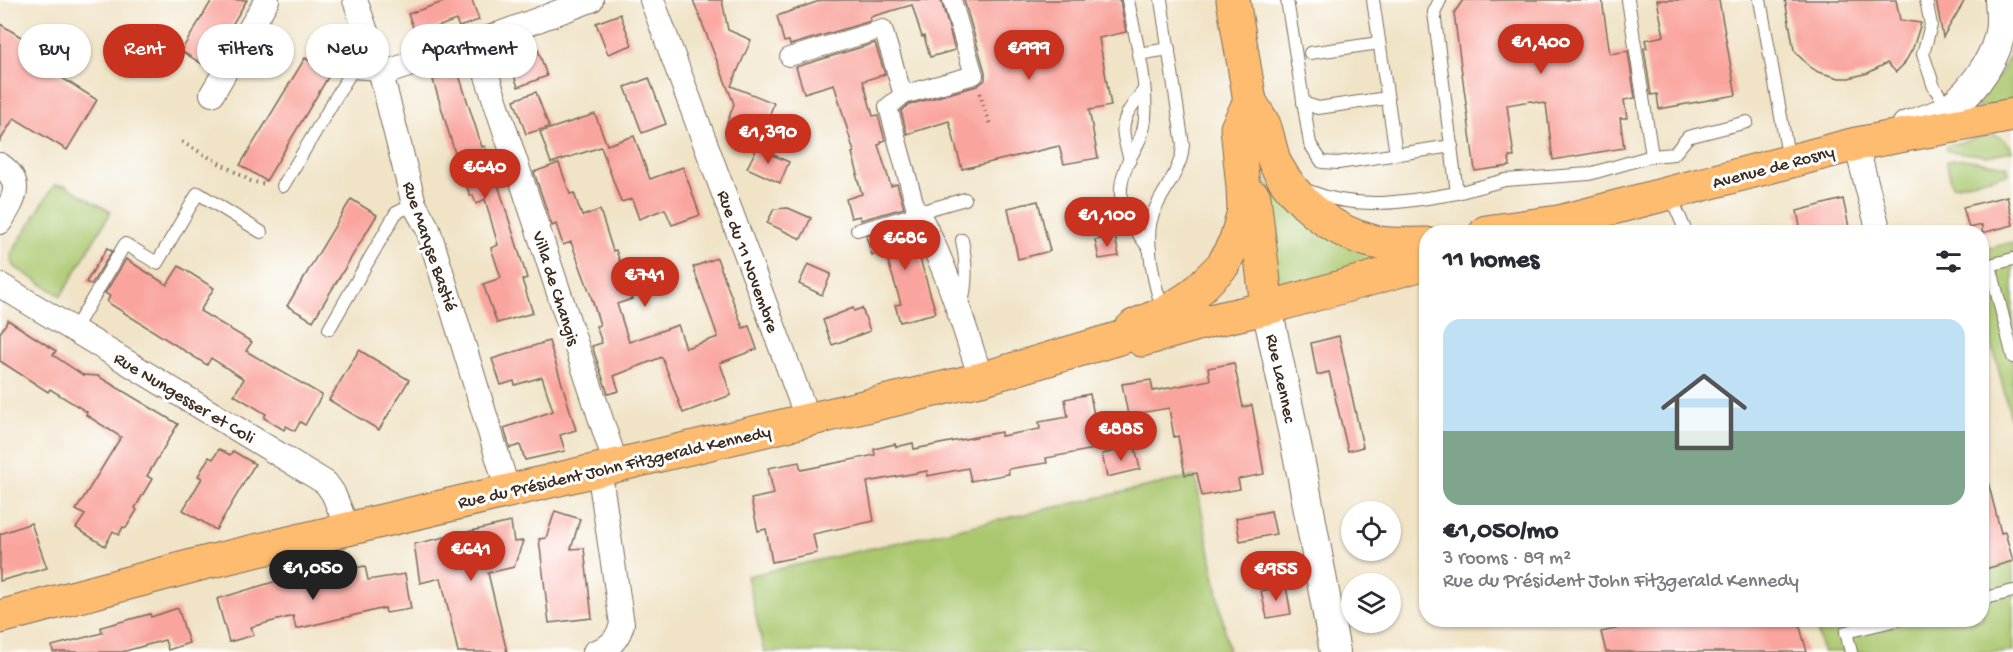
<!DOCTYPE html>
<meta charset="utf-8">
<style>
body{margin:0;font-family:"Gochi Hand",sans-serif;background:#f7f7f7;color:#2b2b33;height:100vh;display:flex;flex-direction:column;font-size:22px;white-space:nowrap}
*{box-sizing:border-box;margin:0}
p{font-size:20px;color:#7c7c81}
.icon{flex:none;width:33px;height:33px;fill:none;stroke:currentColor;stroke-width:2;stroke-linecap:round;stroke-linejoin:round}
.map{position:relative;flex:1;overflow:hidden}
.panel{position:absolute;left:1419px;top:225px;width:570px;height:402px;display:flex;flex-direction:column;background:#fff;border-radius:24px;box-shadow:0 2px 4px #0004}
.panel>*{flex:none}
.guide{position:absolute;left:18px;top:24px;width:570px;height:54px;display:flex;gap:12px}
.tools{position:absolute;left:1341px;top:501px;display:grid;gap:12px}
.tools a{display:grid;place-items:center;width:60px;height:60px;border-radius:50%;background:#fff;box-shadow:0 2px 4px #0004;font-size:30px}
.price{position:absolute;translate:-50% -51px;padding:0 14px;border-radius:21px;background:#c8321e;color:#fff;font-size:20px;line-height:39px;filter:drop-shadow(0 2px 3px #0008)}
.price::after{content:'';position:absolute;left:50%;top:36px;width:18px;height:14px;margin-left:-9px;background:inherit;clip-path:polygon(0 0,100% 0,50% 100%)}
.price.current{background:#222;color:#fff}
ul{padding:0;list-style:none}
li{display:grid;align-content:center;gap:12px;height:318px;padding:0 24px}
li span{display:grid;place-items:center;height:186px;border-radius:18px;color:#555}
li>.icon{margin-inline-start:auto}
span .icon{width:108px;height:108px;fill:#fffc;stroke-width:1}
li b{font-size:26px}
h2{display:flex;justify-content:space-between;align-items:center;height:72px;padding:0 24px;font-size:26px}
.tag{padding:0 21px;border-radius:27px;background:#fff;box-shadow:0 2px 4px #0004;font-size:21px;line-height:54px}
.tag.current{background:#c8321e;color:#fff}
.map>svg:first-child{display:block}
.green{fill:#aac76e;stroke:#727846;stroke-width:1.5}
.building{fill:#f9a49d}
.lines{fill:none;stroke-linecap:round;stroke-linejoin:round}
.service-casing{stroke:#7a6b59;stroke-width:14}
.pedestrian-casing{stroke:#7a6b59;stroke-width:20}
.minor-casing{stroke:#7a6b59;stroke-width:26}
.tertiary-casing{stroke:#7a6b59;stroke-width:32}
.primary-casing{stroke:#7a6b59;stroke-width:35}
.path{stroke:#7a6b59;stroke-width:4;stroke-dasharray:1.5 4.5;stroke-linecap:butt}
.service{stroke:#fff;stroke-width:12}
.pedestrian{stroke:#fff;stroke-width:18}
.minor{stroke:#fff;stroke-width:24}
.tertiary{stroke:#fff;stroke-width:30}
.primary{stroke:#febc70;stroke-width:33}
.labels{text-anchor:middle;stroke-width:6;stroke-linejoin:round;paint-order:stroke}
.street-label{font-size:18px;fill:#3b2a1e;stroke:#fff}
</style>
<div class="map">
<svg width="2013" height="652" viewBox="0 0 2013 652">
<rect width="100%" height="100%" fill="#fff"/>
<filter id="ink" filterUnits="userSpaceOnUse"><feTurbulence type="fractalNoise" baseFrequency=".0167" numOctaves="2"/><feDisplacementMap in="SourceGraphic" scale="12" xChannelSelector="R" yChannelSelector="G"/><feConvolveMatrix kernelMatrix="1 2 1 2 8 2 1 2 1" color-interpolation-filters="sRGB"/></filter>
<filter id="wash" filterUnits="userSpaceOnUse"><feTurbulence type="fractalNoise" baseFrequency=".008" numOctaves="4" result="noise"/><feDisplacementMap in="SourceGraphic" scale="24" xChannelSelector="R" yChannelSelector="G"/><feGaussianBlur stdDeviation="1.35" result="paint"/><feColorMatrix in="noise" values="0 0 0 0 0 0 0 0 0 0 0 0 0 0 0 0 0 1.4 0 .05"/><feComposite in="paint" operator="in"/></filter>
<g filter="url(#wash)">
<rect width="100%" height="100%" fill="#f0e3c6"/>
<g class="green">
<path d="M2013 49V102L1973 108 2002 71Z"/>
<path d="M1990 135C2001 135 2009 141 2012 151L1988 156 1947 151 1946 147 1949 145Z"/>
<path d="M1963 159 2007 166 2009 174 1952 186 1946 161Z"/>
<path d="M1259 173 1287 207 1383 259 1271 295Z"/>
<path d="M54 185H65L111 212 61 296 16 268C11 263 11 259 12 252Z"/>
<path d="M2013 242V427L1982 304V250Z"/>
<path d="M1195 476 1229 652H764L747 576Z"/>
<path d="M2013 561V652H1823L1814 620H1982V569Z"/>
</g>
<g id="blocks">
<g class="building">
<path d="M212 0H247L207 67 181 51Z"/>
<path d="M449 0H472L479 20 459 27 456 20 416 35 408 14Z"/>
<path d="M693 0H722L728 30 751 40 731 86 774 103 764 130 777 144 727 123 734 104Z"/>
<path d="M822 0H941L955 50 930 57 924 36 922 37 912 5 870 17 871 21 790 45 789 41 784 42 777 16Z"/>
<path d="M964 0H1120L1126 32 1099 38 1111 106 1089 110 1098 158 1064 164 1059 146 962 169 949 121 907 134 901 111 908 105 977 86 985 80V72Z"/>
<path d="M1463 0H1602L1610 54 1628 51 1635 98 1624 100 1627 118H1620L1624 148 1553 160 1546 104 1530 101 1507 105 1514 157H1509L1510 166 1475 171 1454 13Z"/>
<path d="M1657 0H1719L1736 95 1659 109 1657 94 1651 95 1644 48H1647L1645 40 1664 36Z"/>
<path d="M1785 0H1896L1900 20 1921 23 1913 48 1904 64 1896 72 1887 63 1868 73 1849 78H1839L1818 72 1809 66 1799 56 1794 50Z"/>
<path d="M1936 0H1965L1943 37Z"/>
<path d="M620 14 632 45 608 54 596 23Z"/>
<path d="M0 24 52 56 45 67 97 100 67 150 14 118 0 141Z"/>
<path d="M875 43 885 74 863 81 873 116 878 115 885 140 881 142V144L878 145 891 186 897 184 904 208 861 220 860 216 851 218 846 199 862 194 856 174H858L852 153 854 152 834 84 804 93 796 67Z"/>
<path d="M536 44 547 76 518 87 507 55Z"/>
<path d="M305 58 330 74 266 181 240 165Z"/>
<path d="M458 72 482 147 485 146 501 194 527 278 522 280 533 313 497 323 483 284 501 278 491 248 498 245 485 199 476 204 473 195 470 196 458 159 457 160 433 80Z"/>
<path d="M649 78 666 124 642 133 625 87Z"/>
<path d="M536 92 549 127 526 134 514 100Z"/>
<path d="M595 114 607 145 634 136 650 179 683 167 700 215 672 225 665 209 639 219 632 199 621 202 601 147 551 163 540 132Z"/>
<path d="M757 148 789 162 780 183 747 168Z"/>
<path d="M559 163 570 194 574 193 582 216 600 210 613 251 616 250 632 299 617 304 629 342 678 325 686 348 718 337 693 267 717 258 743 328 749 326 757 349 720 363 731 395 683 413 662 357 614 376 619 391 608 394 592 346 602 343 596 326 600 325 591 296 571 242 563 245 556 224 552 226 534 172Z"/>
<path d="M2007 196 2013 225 1982 233V225L1969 228 1963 207Z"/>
<path d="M351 199 377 215 313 321 287 306Z"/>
<path d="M1843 199 1850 232H1801L1797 211Z"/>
<path d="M1038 201 1050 251 1018 259 1008 208Z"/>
<path d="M788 208 811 218 801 239 767 223 774 209Z"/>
<path d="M907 224 915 242 936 313 900 322 895 305 901 304 885 251 872 255 866 236Z"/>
<path d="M1115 236 1119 256 1099 259 1095 240Z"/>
<path d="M107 248 112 251 91 285 86 282Z"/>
<path d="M126 259 167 285 179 266 214 288 200 311 252 342 246 351 322 395 305 425 300 422 295 431 286 426 284 430 264 418 266 414 234 395 244 379 211 358 207 365 107 302 110 296 105 293Z"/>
<path d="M808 264 831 274 822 295 799 284Z"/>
<path d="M853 308 854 311 862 308 870 331 832 345 823 320Z"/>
<path d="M8 320 56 351 53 355 83 375 98 376 178 424 147 476 152 479 135 508 137 510 126 528 123 527 119 535 113 531 105 546 76 528 85 515 76 510 121 437 86 415 87 412 50 389 48 392 0 361V333Z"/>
<path d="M1339 336 1363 447 1348 451 1329 372 1317 375 1311 343Z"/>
<path d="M549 341 576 430 560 435 565 451 525 460 520 445 510 448 504 428 553 411 542 377 515 385 514 381 501 385 492 359Z"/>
<path d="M359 350 409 380 379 430 329 400Z"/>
<path d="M1234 363 1243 407 1252 405 1264 474 1238 479 1240 489 1202 496 1197 473 1185 475 1178 436 1174 437 1169 408 1128 415 1122 384 1151 380 1153 391 1210 380 1208 368Z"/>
<path d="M1090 394 1100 448 1046 458 1047 463 1008 469 1009 474 971 481 968 468 927 476V471L867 482 874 521 813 534 817 553 772 562 766 529 758 531 751 499 774 494 768 468 799 462 801 470 875 455 874 449 895 444 896 447 913 443 914 449 1001 432V436L1040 429 1039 422 1068 417 1065 399Z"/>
<path d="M1135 447 1140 469 1107 477 1102 454Z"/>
<path d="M219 449 230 455 233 451 255 464 216 530 183 510 202 478 198 476 209 457 213 459Z"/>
<path d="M1988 482 2001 533 2005 532 2013 561 1982 570V483Z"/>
<path d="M555 511 580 519 571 549 584 548 592 618 549 623 539 539 546 538Z"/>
<path d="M1271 511 1276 534 1240 541 1236 518Z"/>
<path d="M511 522 514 542 523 541 514 567 488 573 507 652H458L441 578 420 583 414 544Z"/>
<path d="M31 523 47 568 0 581V534Z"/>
<path d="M365 566 368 580 405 574 411 609 386 613 385 608 296 629 293 616 251 627 254 635 229 642 217 599 283 579 285 586 325 577V574Z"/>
<path d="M1286 586 1291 614 1267 618 1261 591Z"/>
<path d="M178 608 189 643 168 650 165 640 122 652H53L52 646 102 633 101 627 150 614 151 617Z"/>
<path d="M1614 620H1798L1807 652H1606L1601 632 1616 629Z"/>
</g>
</g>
</g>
<g filter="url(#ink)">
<use href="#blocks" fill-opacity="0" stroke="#7a6b59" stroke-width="1.5"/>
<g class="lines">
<g class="service-casing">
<g id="service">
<path d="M1128 0C1135 38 1148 80 1145 119 1144 134 1137 145 1130 158 1109 201 1127 217 1150 250"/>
<path d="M1161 0 1183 145C1182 151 1182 158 1179 163 1173 182 1158 198 1152 217 1144 240 1155 290 1164 312"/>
<path d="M1287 0 1310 144 1322 162 1338 163 1452 146"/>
<path d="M1373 0 1396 154"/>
<path d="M1440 0 1434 12 1457 193 1505 180 1589 174 1652 156 1674 154 1688 137 1747 122"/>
<path d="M1628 0 1652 156"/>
<path d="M1760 0 1789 161"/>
<path d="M1926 0 1931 25 1923 54 1934 87 1948 108"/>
<path d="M1310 53 1379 43"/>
<path d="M1138 54 1169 49"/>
<path d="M1303 103 1318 108 1387 98"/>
<path d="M1130 160C1128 151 1125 144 1124 136 1120 118 1134 103 1144 90"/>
<path d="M283 186 351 72 381 74"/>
<path d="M1309 191C1357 211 1407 202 1457 193"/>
<path d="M1670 194 1686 232"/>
<path d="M857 230 965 199"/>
<path d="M2013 259 1990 265 2013 357"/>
<path d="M961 308C967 283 967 265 962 240"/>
<path d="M329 329 396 213 414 204"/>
<path d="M74 330 125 244 157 263 198 193 261 232"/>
<path d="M1982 599 2013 591"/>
<path d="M1851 652 1846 632 1897 620"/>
</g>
</g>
<g class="pedestrian-casing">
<g id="pedestrian">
<path d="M789 57 883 29 903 95"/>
<path d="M917 213 888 107 903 95 974 75 952 0"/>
</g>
</g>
<g class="minor-casing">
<g id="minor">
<path d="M355 0 381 74 414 204 428 229 508 491"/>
<path d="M652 0 808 420"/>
<path d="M476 43 616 465"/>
<path d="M381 74 476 43 591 0"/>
<path d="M212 94 267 0"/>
<path d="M1856 144 1879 232"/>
<path d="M0 165C26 183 13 201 0 222"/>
<path d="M917 213C945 261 964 326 981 379"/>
<path d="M0 285 326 483 333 493 348 529"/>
<path d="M595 652C610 648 618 639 622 624L599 469"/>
</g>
</g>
<g class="tertiary-casing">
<g id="tertiary">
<path d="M1907 126C1918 122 1931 119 1942 113 1966 100 1993 64 1999 37 2002 26 2001 11 2000 0"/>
<path d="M1267 308 1303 478 1335 652"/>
</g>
</g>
<g class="primary-casing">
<g id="primary">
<path d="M1233 0 1250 101 1247 122"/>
<path d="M1250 101C1254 109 1260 117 1264 125 1269 138 1270 152 1276 165 1295 201 1331 231 1371 241 1388 246 1409 244 1426 244"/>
<path d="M1254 197 1267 308"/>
<path d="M1486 232 1558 222"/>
<path d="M1536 232 1563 221 1856 144 2013 115"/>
<path d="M1142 340 1209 321 1267 308 1426 263"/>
<path d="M0 617 200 564 981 379 1123 337 1134 326 1165 313 1193 295 1223 265 1236 240 1244 211 1243 187 1237 128 1250 101"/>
</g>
</g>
<g class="path">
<path d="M980 93 990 125"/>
<path d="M182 142 251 181 267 185"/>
</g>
<use href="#service" class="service"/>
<use href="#pedestrian" class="pedestrian"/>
<use href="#minor" class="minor"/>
<use href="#tertiary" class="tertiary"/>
<use href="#primary" class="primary"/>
</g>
</g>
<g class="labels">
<g class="street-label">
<text transform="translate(1773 166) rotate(-15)" y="6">Avenue de Rosny</text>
<text transform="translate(431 246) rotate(71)" y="6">Rue Maryse Bastié</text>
<text transform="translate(749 261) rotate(70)" y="6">Rue du 11 Novembre</text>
<text transform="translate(557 288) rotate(72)" y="6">Villa de Changis</text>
<text transform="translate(1282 378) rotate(78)" y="6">Rue Laennec</text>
<text transform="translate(185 397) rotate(31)" y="6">Rue Nungesser et Coli</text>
<text transform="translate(614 466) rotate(-13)" y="6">Rue du Président John Fitzgerald Kennedy</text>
</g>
</g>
</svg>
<div class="tools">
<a><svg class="icon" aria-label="locate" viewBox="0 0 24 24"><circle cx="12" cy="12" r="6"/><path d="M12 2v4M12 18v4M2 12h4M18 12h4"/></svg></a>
<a><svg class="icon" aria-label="layers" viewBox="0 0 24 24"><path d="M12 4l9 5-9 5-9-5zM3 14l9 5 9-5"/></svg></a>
</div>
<b class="price" style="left:1541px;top:75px">€1,400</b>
<b class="price" style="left:1029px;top:81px">€999</b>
<b class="price" style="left:768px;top:165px">€1,390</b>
<b class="price" style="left:485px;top:200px">€640</b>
<b class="price" style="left:1107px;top:248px">€1,100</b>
<b class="price" style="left:905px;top:271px">€686</b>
<b class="price" style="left:645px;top:308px">€741</b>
<b class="price" style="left:1121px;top:462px">€885</b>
<b class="price" style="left:471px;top:582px">€641</b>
<b class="price current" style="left:313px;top:601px">€1,050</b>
<b class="price" style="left:1276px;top:602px">€955</b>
<div class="guide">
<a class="tag">Buy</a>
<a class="tag current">Rent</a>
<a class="tag">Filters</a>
<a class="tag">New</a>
<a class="tag">Apartment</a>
</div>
<section class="panel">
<h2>11 homes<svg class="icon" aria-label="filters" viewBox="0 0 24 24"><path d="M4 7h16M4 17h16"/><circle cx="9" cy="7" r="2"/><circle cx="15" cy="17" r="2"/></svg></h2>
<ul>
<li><span style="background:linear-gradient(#bfe0f5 60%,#7fa58c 0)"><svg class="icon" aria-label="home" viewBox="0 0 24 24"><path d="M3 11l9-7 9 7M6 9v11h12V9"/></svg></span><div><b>€1,050/mo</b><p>3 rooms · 89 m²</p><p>Rue du Président John Fitzgerald Kennedy</p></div></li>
</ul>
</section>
</div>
